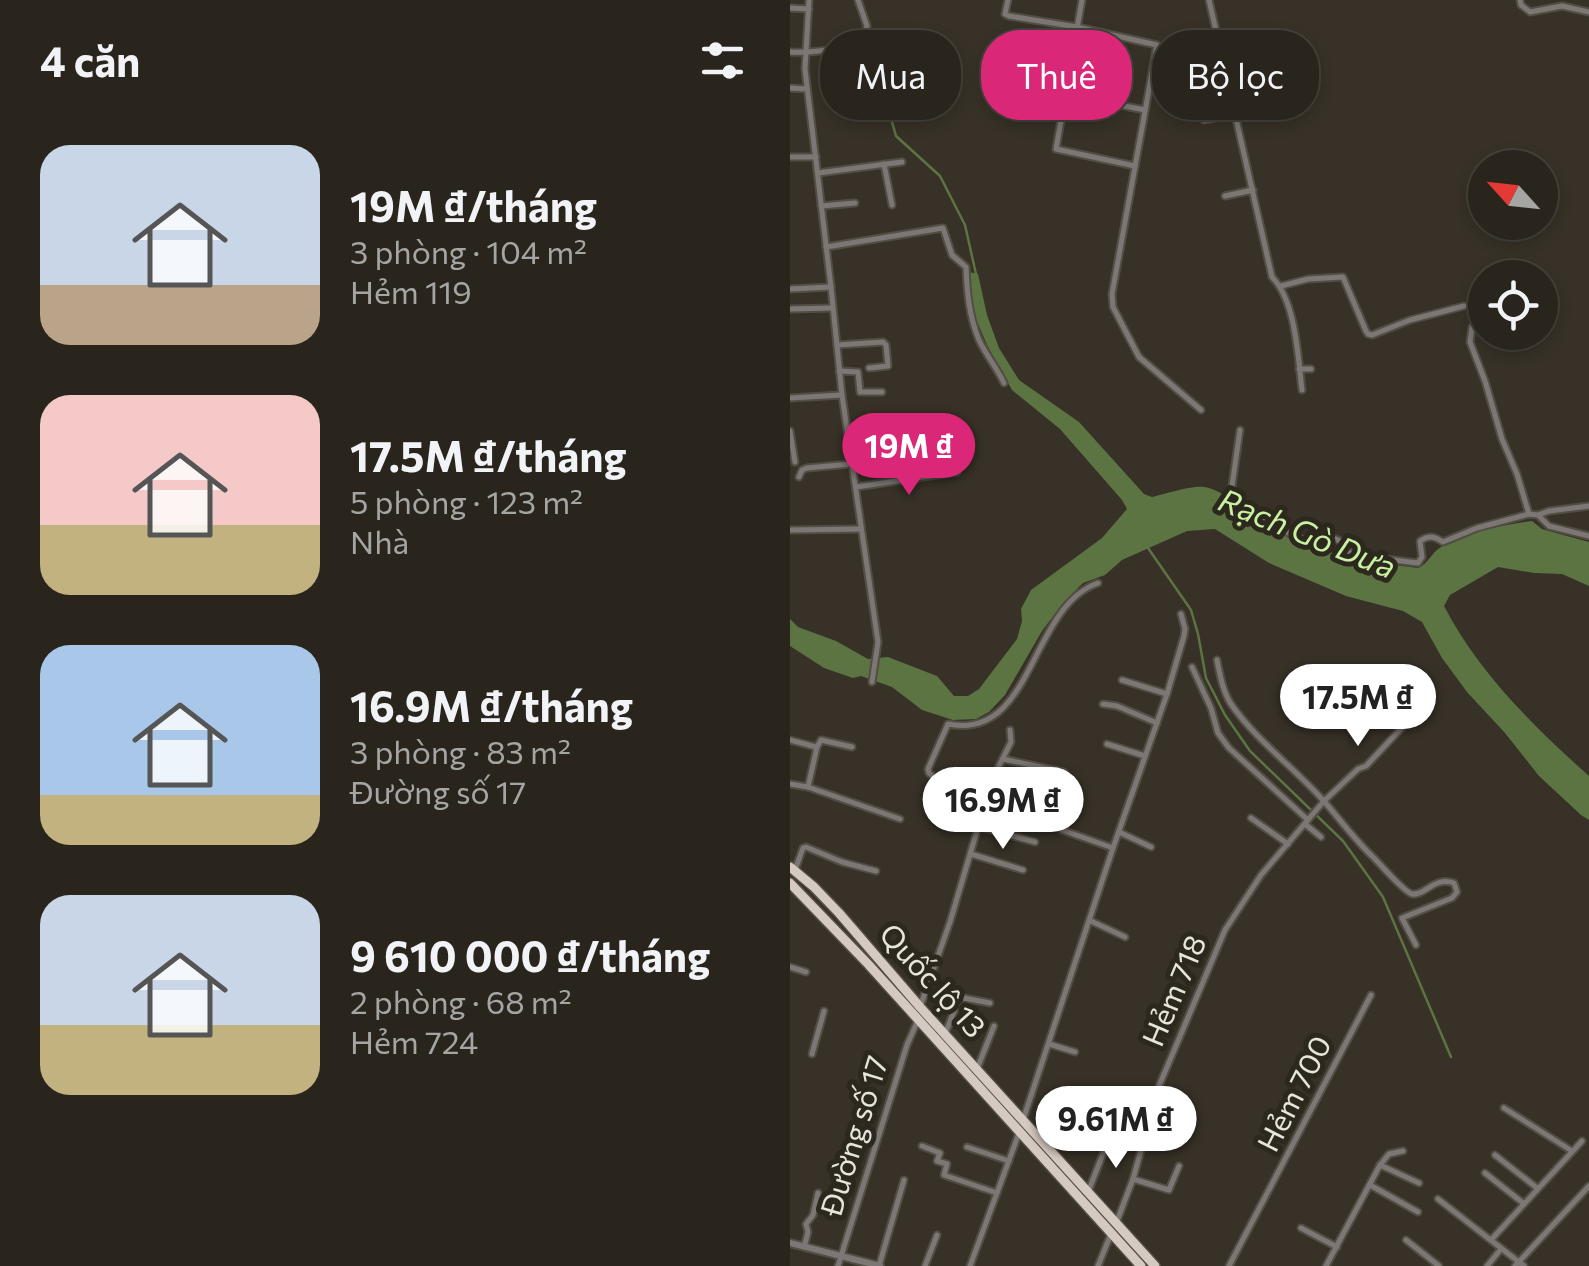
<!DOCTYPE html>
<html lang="vi">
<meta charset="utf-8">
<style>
body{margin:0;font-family:Commissioner,sans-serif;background:#312d26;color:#f1f3f6;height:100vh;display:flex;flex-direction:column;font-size:38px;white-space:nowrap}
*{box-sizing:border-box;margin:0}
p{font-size:32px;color:#a5a5a4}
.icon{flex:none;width:55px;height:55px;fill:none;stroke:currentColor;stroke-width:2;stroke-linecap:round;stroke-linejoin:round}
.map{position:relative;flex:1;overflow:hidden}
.details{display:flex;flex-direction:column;background:#29251d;width:790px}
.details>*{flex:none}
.top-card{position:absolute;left:30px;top:30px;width:618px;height:90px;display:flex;gap:20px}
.needle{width:65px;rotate:297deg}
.tools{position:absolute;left:678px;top:150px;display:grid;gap:20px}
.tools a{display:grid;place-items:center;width:90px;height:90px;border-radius:50%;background:#29251d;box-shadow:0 5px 15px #0003,0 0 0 2px #45423b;font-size:50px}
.price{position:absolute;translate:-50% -85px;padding:0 22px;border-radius:35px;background:#fff;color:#222;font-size:32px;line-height:65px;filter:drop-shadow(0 2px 5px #0008)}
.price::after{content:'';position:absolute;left:50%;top:60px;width:30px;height:22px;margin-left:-15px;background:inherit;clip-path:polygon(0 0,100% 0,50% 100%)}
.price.current{background:#db2777;color:#fff}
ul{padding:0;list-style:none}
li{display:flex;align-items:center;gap:30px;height:250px;padding:0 40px}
li span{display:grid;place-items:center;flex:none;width:280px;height:200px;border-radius:30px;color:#555}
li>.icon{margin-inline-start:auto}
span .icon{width:120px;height:120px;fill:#fffc;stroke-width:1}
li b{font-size:42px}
h2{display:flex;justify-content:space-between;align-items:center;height:120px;padding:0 40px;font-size:42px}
.tag{padding:0 35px;border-radius:40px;background:#29251d;box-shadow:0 5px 15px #0003,0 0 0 2px #45423b;font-size:35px;line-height:90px}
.tag.current{background:#db2777;color:#fff}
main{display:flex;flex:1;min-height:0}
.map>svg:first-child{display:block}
.water{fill:#5b7442}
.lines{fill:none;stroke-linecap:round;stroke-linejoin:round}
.stream{stroke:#5b7442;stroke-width:2.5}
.minor-casing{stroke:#534e44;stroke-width:9}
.tertiary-casing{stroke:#534e44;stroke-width:10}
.trunk-casing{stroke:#534e44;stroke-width:12}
.minor{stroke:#7c7774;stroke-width:5}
.tertiary{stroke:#7c7774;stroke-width:6}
.trunk{stroke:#d5cac1;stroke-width:9}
.labels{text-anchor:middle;stroke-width:10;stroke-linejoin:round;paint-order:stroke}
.street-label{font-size:30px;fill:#e7e4de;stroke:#2c281e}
.water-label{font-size:32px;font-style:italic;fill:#caf1a3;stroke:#2c281e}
</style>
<main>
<section class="details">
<h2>4 căn<svg class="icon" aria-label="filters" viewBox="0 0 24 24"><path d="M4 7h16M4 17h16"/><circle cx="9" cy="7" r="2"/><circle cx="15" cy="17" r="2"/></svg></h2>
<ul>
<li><span style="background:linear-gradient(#c9d6e8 70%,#b9a48a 0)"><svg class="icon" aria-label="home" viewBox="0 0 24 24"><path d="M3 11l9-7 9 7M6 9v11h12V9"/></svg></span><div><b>19M ₫/tháng</b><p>3 phòng · 104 m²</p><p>Hẻm 119</p></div></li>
<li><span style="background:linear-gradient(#f6c9c9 65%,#c2b280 0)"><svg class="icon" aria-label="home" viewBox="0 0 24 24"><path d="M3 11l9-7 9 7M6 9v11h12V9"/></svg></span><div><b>17.5M ₫/tháng</b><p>5 phòng · 123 m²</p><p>Nhà</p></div></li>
<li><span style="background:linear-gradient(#a9c7e8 75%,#c2b280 0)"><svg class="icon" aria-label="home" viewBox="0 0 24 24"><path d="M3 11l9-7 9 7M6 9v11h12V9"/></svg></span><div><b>16.9M ₫/tháng</b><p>3 phòng · 83 m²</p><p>Đường số 17</p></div></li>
<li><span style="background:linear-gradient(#c9d6e8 65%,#c2b280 0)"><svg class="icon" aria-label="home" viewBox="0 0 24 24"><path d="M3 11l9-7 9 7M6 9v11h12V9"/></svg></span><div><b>9 610 000 ₫/tháng</b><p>2 phòng · 68 m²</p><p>Hẻm 724</p></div></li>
</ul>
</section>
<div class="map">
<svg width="799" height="1266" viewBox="0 0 799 1266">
<rect width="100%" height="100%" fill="#373127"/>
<path class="water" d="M179 272 188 274 197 315 209 348 229 380 289 422 354 494 362 497C375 494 402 485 415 487 436 491 468 520 487 531 532 555 579 562 628 568 639 563 641 553 651 547 677 532 712 525 742 521L752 529 799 542V586L772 574 744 573 708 567 660 595 654 606C689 673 743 726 799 776V820L791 815 749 776 715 733 677 692 652 658 632 622 613 611 556 596 479 563 425 529 397 531 332 560 315 575 293 583 274 602 252 631 215 695 199 712 186 719 163 720 132 710 102 687 71 676 63 678 34 668 0 646V619L8 627 46 641 78 659 98 657 147 676 164 696H178L189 689 227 639 232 621 231 609 241 590 312 538 337 509 332 500 270 429 222 390 197 345 183 312Z"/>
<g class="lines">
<g class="stream">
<path d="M83 55 106 136 150 176 175 225 186 274"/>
<path d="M358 548 401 610 408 634 416 678 435 715 460 751 553 841 593 897 661 1057"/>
</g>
<g class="minor-casing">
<g id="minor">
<path d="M19 0 15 69 41 287 52 395 88 642 82 682"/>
<path d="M218 0 215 14 219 16 287 27 367 45 322 294 323 307 349 357 411 410"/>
<path d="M292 0 266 149 345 166"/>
<path d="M419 0 482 277C506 301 508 358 512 390"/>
<path d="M730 0 731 5 740 12 772 6 799 12"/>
<path d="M0 8 19 9"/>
<path d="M60 45 62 88"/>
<path d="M0 52C25 53 50 50 73 39L77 26 68 0"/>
<path d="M236 87 355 110"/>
<path d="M0 88 17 89"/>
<path d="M414 120 446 114"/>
<path d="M0 157H26"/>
<path d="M94 164 102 205"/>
<path d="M28 173 112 162"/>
<path d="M435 196 463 190"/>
<path d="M31 206 65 203"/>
<path d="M36 247 153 228 162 255 176 267C177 292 179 316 189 340 196 355 207 368 214 383"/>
<path d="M491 286 518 279 553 277 576 331 578 334 582 335 620 320 674 306"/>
<path d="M0 289 41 287"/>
<path d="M0 309 42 308"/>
<path d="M47 345 93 342 96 345 98 366 79 368"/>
<path d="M509 369H521"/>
<path d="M49 371 68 372 70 392H92"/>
<path d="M0 398 52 395"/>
<path d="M450 430 442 486 443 492C458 508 505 542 526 543L528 536 535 534 552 542 555 548 562 555 628 563 632 557 630 541C639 535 644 536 653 542L687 528 739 514 727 474 712 439 695 381 680 342 682 327"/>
<path d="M0 431 5 462"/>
<path d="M60 451 81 448"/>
<path d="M9 477 12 470 17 468 61 464"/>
<path d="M66 487 167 472"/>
<path d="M739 514 748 515 759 526 799 536"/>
<path d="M748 515 759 511 799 506"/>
<path d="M0 530 71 529"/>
<path d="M427 660C430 675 433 692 441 704 466 740 503 767 532 799 549 818 564 839 583 857 590 864 614 892 622 894 635 896 644 876 664 883L667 892 662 898 612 918 626 945"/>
<path d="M402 667 421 708 428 733 439 748 518 820"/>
<path d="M332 680 377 694"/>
<path d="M313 704 327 706 367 723"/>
<path d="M0 740 26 747"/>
<path d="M317 744 355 756"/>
<path d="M213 759 274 772"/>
<path d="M0 784 18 787 110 819"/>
<path d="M18 787 27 747 31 740 62 747"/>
<path d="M198 797 147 780 139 773 138 769 158 724C244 741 239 607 308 583"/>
<path d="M461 818 498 844"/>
<path d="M515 824 531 837"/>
<path d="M190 827 245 842"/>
<path d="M272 830 323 848"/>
<path d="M329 832 361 847"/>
<path d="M181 854 233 870"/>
<path d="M5 870 13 848 16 847 52 862 86 871"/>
<path d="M301 921 335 937"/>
<path d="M0 967 16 972"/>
<path d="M130 1007 160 922 202 780 221 742 220 730"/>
<path d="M155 1034 168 1001 174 998 200 1003"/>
<path d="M259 1044 285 1052"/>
<path d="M22 1054 34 1011"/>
<path d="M187 1069 204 1026"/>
<path d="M714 1108 782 1151"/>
<path d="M233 1120 323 848 377 694 394 636 395 629 391 614"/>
<path d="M132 1146 150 1153 147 1161 157 1164 154 1175 207 1193"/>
<path d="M177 1147 219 1161"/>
<path d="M705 1155 747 1188"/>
<path d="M590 1165 629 1183"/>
<path d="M695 1173 733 1203"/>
<path d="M343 1179 379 1190 389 1166"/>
<path d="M580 1185 628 1212"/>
<path d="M298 1192 320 1136"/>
<path d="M648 1199 734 1266"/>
<path d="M327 1221 343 1179 369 1086 435 930 471 875 534 801 568 769 576 766 620 719"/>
<path d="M511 1228 547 1247"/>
<path d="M616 1240 649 1266"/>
<path d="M701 1240 792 1141"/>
<path d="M14 1247 18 1232 16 1224 23 1215 28 1193"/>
<path d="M48 1266 117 1045 128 1020"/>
<path d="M89 1266 114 1180"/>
<path d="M135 1266 147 1235"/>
<path d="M180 1266 229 1133"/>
<path d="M308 1266 321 1234"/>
<path d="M439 1266 581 995"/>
<path d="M536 1266 590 1165 599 1154 613 1151"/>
<path d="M697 1266 711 1249"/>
<path d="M725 1266 799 1186"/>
</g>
</g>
<g class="tertiary-casing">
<path id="tertiary" d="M0 1243 90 1266"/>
</g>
<g class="trunk-casing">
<g id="trunk">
<path d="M0 867 24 887 49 913 130 1007 365 1266"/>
<path d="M0 883 78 964 351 1266"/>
</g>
</g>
<use href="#minor" class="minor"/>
<use href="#tertiary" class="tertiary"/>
<use href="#trunk" class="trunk"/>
</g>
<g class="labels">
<g class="street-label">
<text transform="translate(142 981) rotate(48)" y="10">Quốc lộ 13</text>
<text transform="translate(385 991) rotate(-67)" y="10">Hẻm 718</text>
<text transform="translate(505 1094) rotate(-63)" y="10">Hẻm 700</text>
<text transform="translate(65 1136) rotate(-73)" y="10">Đường số 17</text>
</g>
<g class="water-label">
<text transform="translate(517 534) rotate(22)" y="11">Rạch Gò Dưa</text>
</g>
</g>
</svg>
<div class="tools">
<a><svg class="needle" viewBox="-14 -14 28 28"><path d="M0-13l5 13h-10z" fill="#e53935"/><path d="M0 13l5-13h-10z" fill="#a5a5a4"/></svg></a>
<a><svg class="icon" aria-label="locate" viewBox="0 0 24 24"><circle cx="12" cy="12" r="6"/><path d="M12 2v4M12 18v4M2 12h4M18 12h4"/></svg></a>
</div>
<b class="price current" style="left:119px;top:498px">19M ₫</b>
<b class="price" style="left:568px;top:749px">17.5M ₫</b>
<b class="price" style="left:213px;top:852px">16.9M ₫</b>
<b class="price" style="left:326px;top:1171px">9.61M ₫</b>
<div class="top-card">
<a class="tag">Mua</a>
<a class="tag current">Thuê</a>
<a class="tag">Bộ lọc</a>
</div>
</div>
</main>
